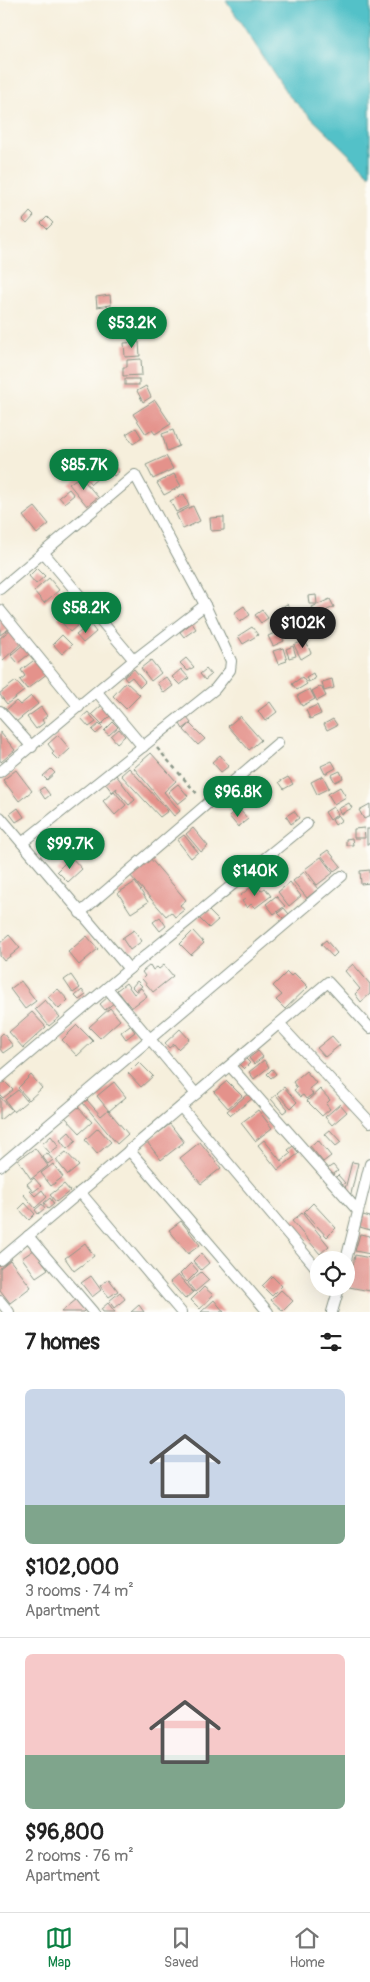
<!DOCTYPE html>
<meta charset="utf-8">
<style>
body{margin:0;font-family:Pangolin,sans-serif;background:#f6f6f6;color:#222;height:100vh;display:flex;flex-direction:column;font-size:19px;white-space:nowrap}
*{box-sizing:border-box;margin:0}
p{font-size:16px;color:#767676}
.icon{flex:none;width:28px;height:28px;fill:none;stroke:currentColor;stroke-width:2;stroke-linecap:round;stroke-linejoin:round}
.map{position:relative;height:1312px;overflow:hidden}
.panel{display:flex;flex-direction:column;background:#fff;flex:1}
.panel>*{flex:none}
.tools{position:absolute;left:310px;top:1251px;display:grid;gap:10px}
.tools a{display:grid;place-items:center;width:45px;height:45px;border-radius:50%;background:#fff;box-shadow:0 5px 20px #0002;font-size:25px}
.price{position:absolute;translate:-50% -42px;padding:0 11px;border-radius:18px;background:#0b8043;color:#fff;font-size:16px;line-height:32px;filter:drop-shadow(0 1px 2px #0008)}
.price::after{content:'';position:absolute;left:50%;top:30px;width:15px;height:11px;margin-left:-8px;background:inherit;clip-path:polygon(0 0,100% 0,50% 100%)}
.price.on{background:#222;color:#fff}
ul{padding:0;list-style:none}
li{display:grid;align-content:center;gap:10px;height:265px;padding:0 25px}
li+li{border-top:1px solid #e0e0e0}
li span{display:grid;place-items:center;height:155px;border-radius:8px;color:#555}
li>.icon{margin-inline-start:auto}
span .icon{width:90px;height:90px;fill:#fffc;stroke-width:1}
li b{font-size:21px}
h2{display:flex;justify-content:space-between;align-items:center;height:60px;padding:0 25px;font-size:21px}
.dock{display:flex;justify-content:space-around;align-items:center;height:70px;border-top:1px solid #e0e0e0;background:#fff;font-size:14px;color:#767676}
.dock a{display:grid;justify-items:center;gap:2px}
.dock .on{color:#0b8043}
.map>svg:first-child{display:block}
.water{fill:#53c1c8;stroke:#397f7e}
.building{fill:#e4928b}
.lines{fill:none;stroke-linecap:round;stroke-linejoin:round}
.street-casing{stroke:#8a9688;stroke-width:12}
.path{stroke:#8a9688;stroke-width:2.5;stroke-dasharray:4 4;stroke-linecap:butt}
.street{stroke:#fff;stroke-width:10}
</style>
<div class="map">
<svg width="370" height="1312" viewBox="0 0 370 1312">
<rect width="100%" height="100%" fill="#fdfcf7"/>
<filter id="ink" filterUnits="userSpaceOnUse"><feTurbulence type="fractalNoise" baseFrequency=".02" numOctaves="2"/><feDisplacementMap in="SourceGraphic" scale="10" xChannelSelector="R" yChannelSelector="G"/><feConvolveMatrix kernelMatrix="1 2 1 2 8 2 1 2 1" color-interpolation-filters="sRGB"/></filter>
<filter id="wash" filterUnits="userSpaceOnUse"><feTurbulence type="fractalNoise" baseFrequency=".0096" numOctaves="4" result="noise"/><feDisplacementMap in="SourceGraphic" scale="20" xChannelSelector="R" yChannelSelector="G"/><feGaussianBlur stdDeviation="1.12" result="paint"/><feColorMatrix in="noise" values="0 0 0 0 0 0 0 0 0 0 0 0 0 0 0 0 0 1.4 0 .05"/><feComposite in="paint" operator="in"/></filter>
<g filter="url(#wash)">
<rect width="100%" height="100%" fill="#f6efdc"/>
<path class="water" d="M226 0H370V175L288 95Z"/>
<g id="blocks">
<g class="building">
<path d="M30 212 34 216 27 224 23 220Z"/>
<path d="M47 217 53 223 47 229 41 223Z"/>
<path d="M110 295 111 305 97 307 96 297Z"/>
<path d="M139 342 140 356 125 357 124 343Z"/>
<path d="M141 359 142 375 123 376V367H127V360Z"/>
<rect x="125" y="379" width="14" height="6"/>
<path d="M146 386 151 397 143 402 137 391Z"/>
<path d="M155 400 171 424 155 434 152 430 146 434 133 414Z"/>
<path d="M136 428 142 438 133 444 126 434Z"/>
<path d="M173 430 179 446 167 451 162 434Z"/>
<path d="M110 451 117 461 108 467 101 458Z"/>
<path d="M166 456 173 469 153 479 146 465Z"/>
<path d="M95 462 105 472 91 484 82 474Z"/>
<path d="M114 466 119 472 114 476 109 470Z"/>
<path d="M174 474 181 486 164 495 157 483Z"/>
<path d="M80 476 98 497 87 506 69 484Z"/>
<path d="M69 489 74 495 64 503 59 497Z"/>
<path d="M184 494 189 506 176 512 170 501Z"/>
<path d="M193 506 200 521 183 529 176 514Z"/>
<path d="M35 507 49 524 37 534 23 516Z"/>
<path d="M224 517V530L211 531 210 518Z"/>
<path d="M37 568 45 576 36 584 29 576Z"/>
<path d="M49 578 59 590 44 603 34 591Z"/>
<path d="M316 595 317 604H309L308 596Z"/>
<path d="M330 599 334 607 316 615 312 607Z"/>
<path d="M75 603 87 617 70 632 58 618Z"/>
<path d="M287 604 294 614 286 619 279 609Z"/>
<path d="M244 606 250 615 240 622 234 613Z"/>
<path d="M262 610 268 618 261 623 255 615Z"/>
<path d="M303 614 307 624 299 628 295 618Z"/>
<path d="M0 616 10 628 0 635Z"/>
<path d="M292 618 296 626 287 631 283 622Z"/>
<path d="M192 623 196 629 184 637 180 632Z"/>
<path d="M90 624 96 632 83 643 76 635Z"/>
<path d="M252 627 258 635 243 644 238 636Z"/>
<path d="M11 629 23 642 3 660 0 657V638Z"/>
<path d="M279 631 284 641 273 646 268 636Z"/>
<path d="M62 635 72 645 62 654 53 644Z"/>
<path d="M305 640 311 653 301 659 294 645Z"/>
<path d="M25 643 32 652 18 663 11 655Z"/>
<path d="M293 646 296 656 289 658 286 649Z"/>
<path d="M283 648 287 661 278 664 273 651Z"/>
<path d="M37 658 48 673 27 689 20 680 25 676 21 670Z"/>
<path d="M186 658 194 667 188 671 180 663Z"/>
<path d="M151 660 161 673 151 681 141 668Z"/>
<path d="M134 669 145 682 140 687 132 677 127 681 124 677Z"/>
<path d="M181 669 189 678 180 685 172 677Z"/>
<path d="M206 669 211 675 205 680 200 674Z"/>
<path d="M313 673 315 679 308 682 306 677Z"/>
<path d="M166 677 173 686 164 693 157 683Z"/>
<path d="M302 677 307 684 297 690 292 684Z"/>
<path d="M332 679 334 688 324 691 322 682Z"/>
<path d="M16 681 24 691 7 704 0 695V693Z"/>
<path d="M126 682 140 695 126 709 113 696Z"/>
<path d="M321 686 326 696 317 701 312 691Z"/>
<path d="M310 689 315 699 302 706 297 696Z"/>
<path d="M31 696 38 704 16 722 6 710 16 701 20 705Z"/>
<path d="M270 702 277 712 265 721 258 711Z"/>
<path d="M102 705 111 715 102 724 92 714Z"/>
<path d="M317 705 321 714 310 719 306 710Z"/>
<path d="M41 707 47 716 42 720 44 723 36 729 27 717Z"/>
<path d="M88 712 96 722 89 727 81 718Z"/>
<path d="M240 716 261 740 249 750 228 726Z"/>
<path d="M187 718 191 723 183 729 180 724Z"/>
<path d="M333 719 337 725 327 730 324 724Z"/>
<path d="M113 722 118 727 109 735 104 731Z"/>
<path d="M99 724 103 728 96 734 92 730Z"/>
<path d="M190 724 205 739 198 745 184 730Z"/>
<path d="M119 729 125 736 117 743 111 736Z"/>
<path d="M0 732 15 750 1 762 0 760Z"/>
<path d="M58 735 70 749 58 760 52 754 54 752 48 744Z"/>
<path d="M151 753 176 781 164 792 180 811 174 816 134 768Z"/>
<path d="M220 755 229 766 221 772 212 762Z"/>
<path d="M332 761 336 768 325 774 321 766Z"/>
<path d="M129 768 168 811 160 817 121 775Z"/>
<path d="M51 769 55 773 47 780 43 776Z"/>
<path d="M16 770 32 791 19 801 3 780Z"/>
<path d="M340 771 343 778 335 782 331 775Z"/>
<path d="M116 775 135 800 129 805 116 790 117 788 112 792 105 783Z"/>
<path d="M323 776 329 788 317 794 311 782Z"/>
<path d="M288 777 293 784 284 789 279 782Z"/>
<path d="M178 784 188 796 178 804 168 792Z"/>
<path d="M44 787 50 795 45 799 39 790Z"/>
<path d="M340 787 346 797 334 804 328 794Z"/>
<path d="M114 791 126 805 115 815 103 801Z"/>
<path d="M349 803 352 808 341 814 338 809Z"/>
<path d="M370 804V816L364 819 359 810Z"/>
<path d="M333 807 338 814 330 820 325 812Z"/>
<path d="M18 808 24 817 16 822 10 814Z"/>
<path d="M238 808 248 819 238 827 229 816Z"/>
<path d="M294 811 299 818 291 824 286 816Z"/>
<path d="M338 815 342 820 335 825 332 820Z"/>
<path d="M193 828 208 846 201 852 186 834Z"/>
<path d="M364 828 365 838H354V829Z"/>
<rect x="367" y="829" width="3" height="15"/>
<path d="M184 835 198 852 191 858 177 840Z"/>
<path d="M352 838 353 845H346V839Z"/>
<path d="M328 850 341 866 334 871 321 855Z"/>
<path d="M71 857 82 869 68 882 57 871Z"/>
<path d="M149 857 186 900 180 905 184 910 175 917 171 912 166 916 129 874Z"/>
<path d="M321 857 333 873 317 885 305 869Z"/>
<path d="M370 870V883L361 884 360 871Z"/>
<path d="M304 872 318 889 307 898 293 881Z"/>
<path d="M135 882 148 902 131 913 118 893Z"/>
<path d="M290 882 301 896 289 906 278 892Z"/>
<path d="M255 884 261 891 265 888 271 896 255 908 251 904 247 908 242 901 245 899 241 895Z"/>
<path d="M276 896 285 906 274 914 266 904Z"/>
<path d="M284 908 289 914 284 919 278 913Z"/>
<path d="M208 910 218 920 209 928 199 918Z"/>
<path d="M160 917 166 926 160 931 153 922Z"/>
<path d="M134 930 142 941 130 950 122 938Z"/>
<path d="M193 931 204 943 191 955 180 944Z"/>
<path d="M9 935 20 948 4 961 0 956V943Z"/>
<path d="M87 936 98 949 79 965 68 952Z"/>
<path d="M326 940 337 953 333 957 321 944Z"/>
<path d="M353 964 370 984V994L361 1002 355 994 360 989 345 971Z"/>
<path d="M150 965 153 970 157 967 159 969 164 965 173 976 153 992 142 979 145 976 142 972Z"/>
<path d="M287 972 291 976 294 973 308 987 285 1009 276 1000 282 995 273 986Z"/>
<path d="M71 975 80 988 73 993 64 980Z"/>
<path d="M21 981 36 1001 25 1009 10 989Z"/>
<path d="M137 981 142 986 136 991 132 987Z"/>
<path d="M126 983 134 994 141 988 147 996 131 1008 117 990Z"/>
<path d="M58 989 68 1000 59 1009 48 997Z"/>
<path d="M82 990 86 995 79 1000 75 996Z"/>
<path d="M109 996 115 1002 105 1010 100 1004Z"/>
<path d="M45 1000 60 1017 49 1026 35 1009Z"/>
<path d="M110 1008 120 1020 100 1038 89 1027Z"/>
<path d="M32 1012 46 1027 23 1048 9 1032Z"/>
<path d="M77 1025 93 1041 77 1056 62 1040Z"/>
<path d="M130 1025 135 1032 126 1039 121 1032Z"/>
<path d="M180 1029 189 1039 178 1049 174 1044 169 1048 165 1043Z"/>
<path d="M3 1033 13 1046 3 1053 0 1049V1036Z"/>
<path d="M332 1036 340 1045 325 1057 317 1048Z"/>
<path d="M258 1051 263 1057 254 1064 249 1058Z"/>
<path d="M244 1057 250 1063 244 1069 238 1063Z"/>
<path d="M264 1060 269 1067 254 1079 249 1072Z"/>
<path d="M139 1062 153 1076 141 1087 128 1073Z"/>
<path d="M272 1069 276 1074 271 1078 267 1074Z"/>
<path d="M306 1071 316 1083 309 1089 313 1094 306 1099 303 1095 300 1097 294 1090 297 1088 293 1082Z"/>
<path d="M31 1075 42 1088 29 1100 18 1088Z"/>
<path d="M4 1081 13 1090 3 1098 0 1095V1084Z"/>
<path d="M227 1081 242 1096 228 1108 214 1092Z"/>
<path d="M114 1082 126 1097 109 1111 97 1096Z"/>
<path d="M284 1087 297 1102 291 1108 277 1093Z"/>
<path d="M320 1089 330 1100 326 1104 330 1109 322 1116 307 1101Z"/>
<path d="M18 1090 27 1101 14 1112 5 1100Z"/>
<path d="M249 1093 253 1098 231 1115 227 1111Z"/>
<path d="M276 1095 288 1109 283 1113 271 1099Z"/>
<path d="M0 1097 12 1110 0 1120Z"/>
<path d="M87 1100 101 1116 108 1110 128 1134 117 1144 83 1103Z"/>
<path d="M340 1104 347 1112 332 1125 325 1117Z"/>
<path d="M77 1106 92 1122 80 1133 65 1117Z"/>
<path d="M258 1110 272 1128 255 1141 241 1123Z"/>
<path d="M170 1124 184 1142 161 1160 147 1142Z"/>
<path d="M98 1128 111 1142 97 1154 85 1140Z"/>
<path d="M330 1130 341 1142 336 1146 325 1134Z"/>
<path d="M69 1132 76 1141 67 1149 60 1140Z"/>
<path d="M51 1136 59 1146 50 1153 42 1144Z"/>
<path d="M264 1140 281 1161 291 1153 288 1150 293 1146 299 1153 278 1170 258 1145Z"/>
<path d="M318 1140 331 1156 323 1162 310 1146Z"/>
<path d="M200 1142 221 1168 201 1184 180 1158Z"/>
<path d="M35 1148 48 1166 31 1179 18 1160Z"/>
<path d="M66 1152 79 1166 68 1175 56 1160Z"/>
<path d="M47 1153 53 1160 48 1164 42 1156Z"/>
<path d="M352 1162 358 1163 351 1194 344 1193Z"/>
<path d="M53 1164 63 1177 51 1186 41 1173Z"/>
<path d="M333 1165 338 1171 332 1175 327 1169Z"/>
<path d="M338 1175 345 1183 340 1186 334 1179Z"/>
<path d="M34 1178 41 1186 33 1192 27 1184Z"/>
<path d="M64 1184 70 1191 56 1202 50 1195Z"/>
<path d="M29 1190 35 1196 42 1190 47 1197 35 1208 24 1195Z"/>
<path d="M50 1198 54 1204 48 1209 44 1203Z"/>
<path d="M25 1203 35 1214 29 1220 19 1209Z"/>
<path d="M313 1203 336 1228 327 1237 304 1212Z"/>
<path d="M42 1204 45 1208 38 1214 35 1210Z"/>
<path d="M302 1213 329 1246 320 1254 292 1221Z"/>
<path d="M363 1215 370 1217V1230L360 1227Z"/>
<path d="M181 1221 200 1245 188 1254 169 1230Z"/>
<path d="M360 1234 370 1236V1254L355 1251Z"/>
<path d="M85 1243 94 1256 74 1271 65 1258Z"/>
<path d="M34 1250 48 1269 36 1277 22 1258Z"/>
<path d="M201 1253 209 1263 201 1270 193 1261Z"/>
<path d="M355 1255 370 1258V1291L349 1287Z"/>
<path d="M10 1260 31 1287 10 1303 0 1290V1268Z"/>
<path d="M191 1263 198 1271 187 1282 180 1274Z"/>
<path d="M201 1272 209 1280 195 1292 188 1283Z"/>
<path d="M178 1275 193 1292 185 1299 170 1282Z"/>
<path d="M91 1276 101 1290 92 1297 81 1283Z"/>
<path d="M272 1276 282 1286 272 1296 262 1286Z"/>
<path d="M109 1279 118 1291 109 1297 100 1286Z"/>
<path d="M204 1287 213 1295 200 1309 191 1300Z"/>
<path d="M281 1290 293 1301 283 1311 271 1300Z"/>
<path d="M120 1292 125 1299 114 1308 109 1301Z"/>
<path d="M77 1299 86 1309 83 1312H61Z"/>
<path d="M214 1300 224 1312H201Z"/>
<path d="M108 1303 115 1312H103L101 1309Z"/>
<path d="M139 1305 144 1312H131Z"/>
</g>
</g>
</g>
<g filter="url(#ink)">
<use href="#blocks" fill-opacity="0" stroke="#8a9688" stroke-width="1"/>
<g class="lines">
<g class="street-casing">
<g id="street">
<path d="M43 552 134 660"/>
<path d="M0 589 135 475 205 605 231 661 230 670 215 689 22 843"/>
<path d="M0 610 79 707"/>
<path d="M97 692 143 747"/>
<path d="M0 711 32 747"/>
<path d="M0 772 134 660 205 605"/>
<path d="M0 817 129 969"/>
<path d="M80 913 278 743"/>
<path d="M107 988 196 1094"/>
<path d="M279 1024 370 1122"/>
<path d="M230 1066 358 1211"/>
<path d="M0 1078 129 969 307 824"/>
<path d="M181 1107 319 1271"/>
<path d="M129 1150 268 1312"/>
<path d="M0 1166 342 876"/>
<path d="M80 1192 181 1312"/>
<path d="M28 1236 93 1312"/>
<path d="M0 1260 328 982 370 1028"/>
<path d="M346 1260 370 1164"/>
<path d="M0 1301 9 1312"/>
<path d="M332 1312 339 1288"/>
</g>
</g>
<path class="path" d="M157 748 199 796"/>
<use href="#street" class="street"/>
</g>
</g>
</svg>
<div class="tools">
<a><svg class="icon" aria-label="locate" viewBox="0 0 24 24"><circle cx="12" cy="12" r="6"/><path d="M12 2v4M12 18v4M2 12h4M18 12h4"/></svg></a>
</div>
<b class="price" style="left:132px;top:349px">$53.2K</b>
<b class="price" style="left:84px;top:491px">$85.7K</b>
<b class="price" style="left:86px;top:634px">$58.2K</b>
<b class="price on" style="left:303px;top:649px">$102K</b>
<b class="price" style="left:238px;top:818px">$96.8K</b>
<b class="price" style="left:70px;top:870px">$99.7K</b>
<b class="price" style="left:255px;top:897px">$140K</b>
</div>
<section class="panel">
<h2>7 homes<svg class="icon" aria-label="filters" viewBox="0 0 24 24"><path d="M4 7h16M4 17h16"/><circle cx="9" cy="7" r="2"/><circle cx="15" cy="17" r="2"/></svg></h2>
<ul>
<li><span style="background:linear-gradient(#c9d6e8 75%,#7fa58c 0)"><svg class="icon" aria-label="home" viewBox="0 0 24 24"><path d="M3 11l9-7 9 7M6 9v11h12V9"/></svg></span><div><b>$102,000</b><p>3 rooms · 74 m²</p><p>Apartment</p></div></li>
<li><span style="background:linear-gradient(#f6c9c9 65%,#7fa58c 0)"><svg class="icon" aria-label="home" viewBox="0 0 24 24"><path d="M3 11l9-7 9 7M6 9v11h12V9"/></svg></span><div><b>$96,800</b><p>2 rooms · 76 m²</p><p>Apartment</p></div></li>
</ul>
</section>
<nav class="dock">
<a class="on"><svg class="icon" aria-label="map" viewBox="0 0 24 24"><path d="M3 6l6-2 6 2 6-2v14l-6 2-6-2-6 2zM9 4v14M15 6v14"/></svg>Map</a>
<a><svg class="icon" aria-label="saved" viewBox="0 0 24 24"><path d="M7 4h10v16l-5-4-5 4z"/></svg>Saved</a>
<a><svg class="icon" aria-label="home" viewBox="0 0 24 24"><path d="M3 11l9-7 9 7M6 9v11h12V9"/></svg>Home</a>
</nav>
